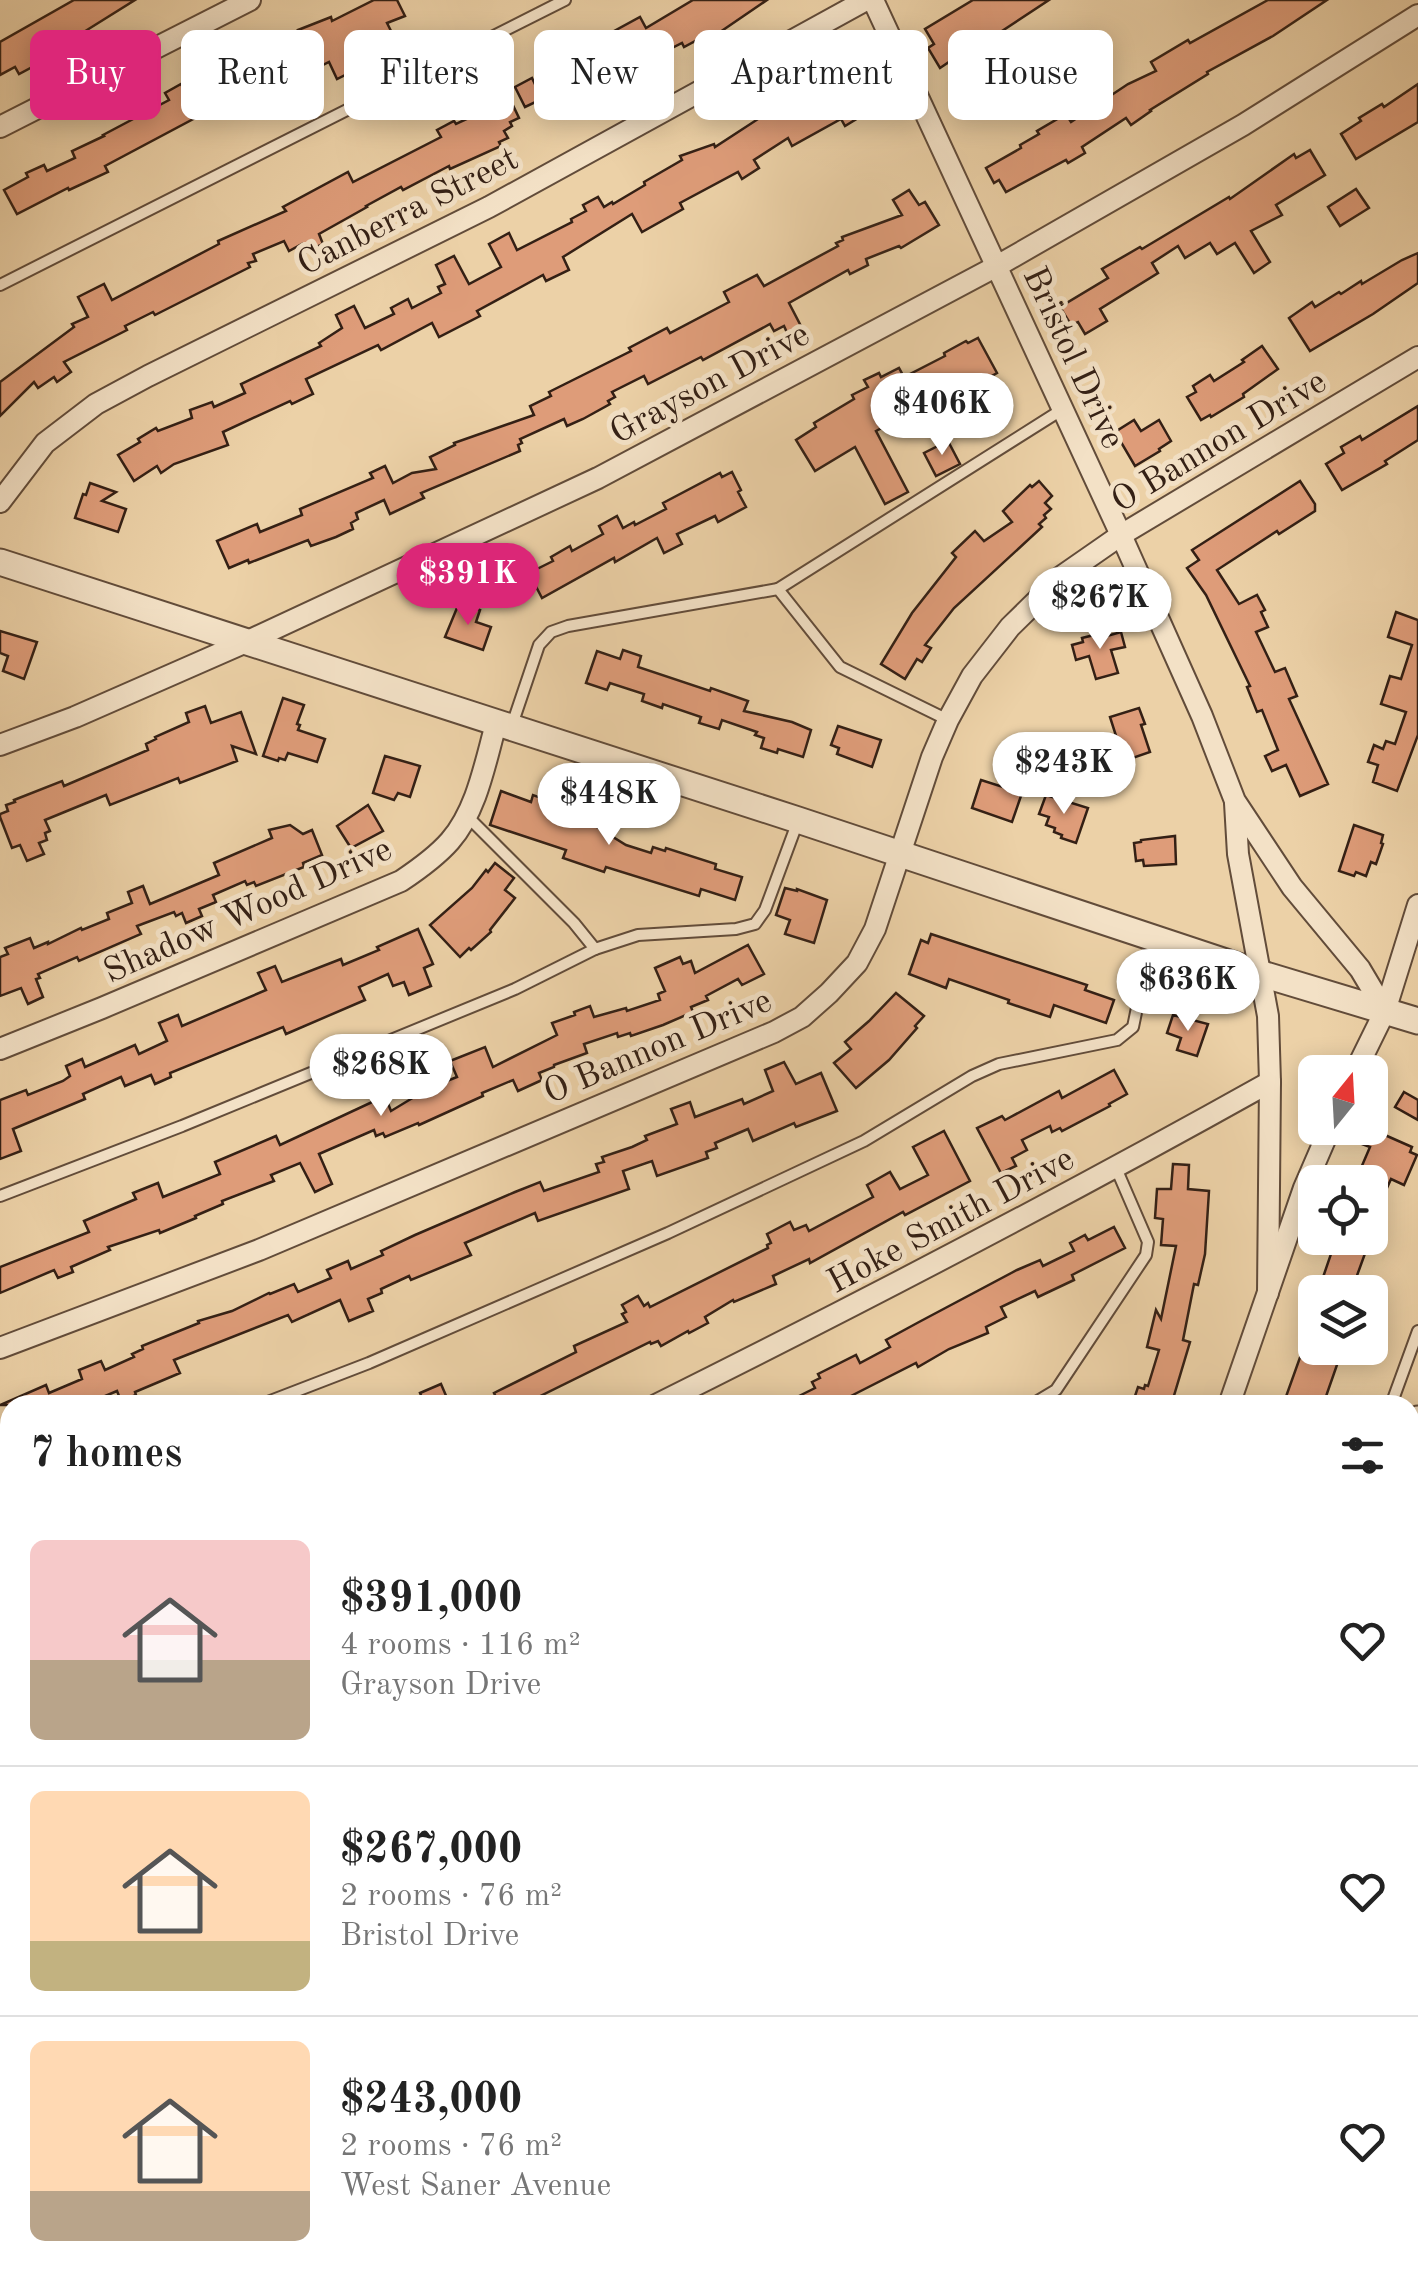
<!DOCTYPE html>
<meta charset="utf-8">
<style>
body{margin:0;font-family:"Old Standard TT",serif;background:#f2f2f2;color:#222;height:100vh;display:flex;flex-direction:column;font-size:38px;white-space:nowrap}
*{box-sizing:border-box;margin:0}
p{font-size:32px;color:#767676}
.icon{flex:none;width:55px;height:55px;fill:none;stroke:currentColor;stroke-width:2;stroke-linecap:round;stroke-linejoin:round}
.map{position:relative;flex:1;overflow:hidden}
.sheet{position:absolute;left:0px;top:1395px;width:1420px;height:890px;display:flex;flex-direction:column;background:#fff;border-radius:30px 30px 0 0;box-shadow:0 5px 25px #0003}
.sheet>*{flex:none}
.hud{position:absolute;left:30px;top:30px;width:1360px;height:90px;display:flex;gap:20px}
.needle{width:65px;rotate:18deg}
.buttons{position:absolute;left:1298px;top:1055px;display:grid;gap:20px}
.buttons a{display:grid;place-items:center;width:90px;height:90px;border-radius:15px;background:#fff;box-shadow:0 5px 25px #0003;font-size:50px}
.price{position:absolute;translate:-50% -85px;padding:0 22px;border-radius:35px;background:#fff;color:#222;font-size:32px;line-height:65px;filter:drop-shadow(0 2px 5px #0008)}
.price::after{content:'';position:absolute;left:50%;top:60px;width:30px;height:22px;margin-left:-15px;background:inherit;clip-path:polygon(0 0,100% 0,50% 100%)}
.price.selected{background:#db2777;color:#fff}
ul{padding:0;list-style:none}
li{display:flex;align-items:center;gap:30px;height:250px;padding:0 30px}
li+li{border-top:2px solid #e0e0e0}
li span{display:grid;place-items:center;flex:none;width:280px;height:200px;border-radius:15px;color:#555}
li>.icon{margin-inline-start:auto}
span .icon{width:120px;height:120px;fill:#fffc;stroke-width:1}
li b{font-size:42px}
h2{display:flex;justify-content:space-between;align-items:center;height:120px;padding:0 30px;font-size:42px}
.pill{padding:0 35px;border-radius:15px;background:#fff;box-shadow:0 5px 25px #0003;font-size:35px;line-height:90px}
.pill.selected{background:#db2777;color:#fff}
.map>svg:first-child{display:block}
.building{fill:#de9c79;stroke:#342015;stroke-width:2.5}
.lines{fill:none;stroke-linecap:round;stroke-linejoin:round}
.service-casing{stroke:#624c3a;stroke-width:14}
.minor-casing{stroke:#624c3a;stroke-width:24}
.tertiary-casing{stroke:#624c3a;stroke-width:29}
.motorway-casing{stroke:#342015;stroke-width:41}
.service{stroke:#f3e1c6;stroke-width:10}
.minor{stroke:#f3e1c6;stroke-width:20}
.tertiary{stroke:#f3e1c6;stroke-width:25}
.motorway{stroke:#e6b874;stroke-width:38}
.labels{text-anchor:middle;stroke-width:10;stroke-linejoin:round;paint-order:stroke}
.street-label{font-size:35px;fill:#342015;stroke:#f3e1c6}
</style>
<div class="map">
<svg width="1418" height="2285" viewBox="0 0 1418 2285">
<rect width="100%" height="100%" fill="#ecd1a7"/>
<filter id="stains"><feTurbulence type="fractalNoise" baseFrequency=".002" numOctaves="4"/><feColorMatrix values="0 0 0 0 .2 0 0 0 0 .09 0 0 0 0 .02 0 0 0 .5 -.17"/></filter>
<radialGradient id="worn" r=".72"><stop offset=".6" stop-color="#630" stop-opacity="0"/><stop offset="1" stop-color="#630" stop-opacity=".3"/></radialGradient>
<g class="building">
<path d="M74 0H135L79 35 68 40 67 37 32 56 36 65 19 74 15 67 0 75V42Z"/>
<path d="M374 0H397L405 16 387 23 393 35 360 52 367 64 337 79 329 62 281 86 277 79 264 86 260 78 232 91 239 108 220 116 216 107 105 166 108 172 69 190 68 188 17 214 4 190 28 177 26 173 44 165 47 171 75 158 72 151 104 136 103 135 169 100 165 93 181 84 184 90 242 67 276 49 274 44 299 32 298 30 331 17 332 21Z"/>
<path d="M693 0H767L704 43 701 38 684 47 682 43 623 73 632 89 611 101 605 89 553 115 539 85 567 71 561 60 640 17 646 28Z"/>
<path d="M973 0H1049L964 56 965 59 951 67 949 62 940 68 928 48 934 44 925 29Z"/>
<path d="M1268 0H1327L1273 36 1207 72 1208 74 1150 110 1151 111 1131 125 1126 118 1082 147 1085 153 1068 163 1066 160 1006 192 999 180 994 183 986 168 1021 148 1020 145 1039 134 1037 131 1066 114 1071 122 1128 84 1156 71 1151 62 1188 40 1190 43Z"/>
<path d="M861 61 877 87 872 90 881 104 845 126 841 119 792 146 788 138 754 160 759 168 742 179 738 172 680 203 683 209 642 232 632 214 563 257 569 270 546 281 543 275 477 311 480 316 439 337 432 323 381 350 378 345 306 379 313 394 292 404 290 401 223 432 228 445 174 464 161 473 157 466 134 481 118 455 140 442 138 439 156 428 158 431 192 418 190 410 212 402 214 407 245 393 241 384 321 346 319 343 342 328 336 315 354 306 365 328 394 314 391 308 408 299 412 308 441 293 438 287 445 284 436 265 454 256 469 284 501 267 489 244 509 233 517 250 572 222 571 219 586 211 583 205 598 197 604 207 612 202 613 204 645 185 644 182 682 160 680 156 714 144 715 147 758 119 808 93Z"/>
<path d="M532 78 542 99 525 107 515 87Z"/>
<path d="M1418 84V122L1356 159 1341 134 1361 121 1359 118 1382 104 1384 107Z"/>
<path d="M510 99 519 118 510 122 512 126 504 131 508 138 499 142 501 146 450 169 449 166 403 190 401 187 366 206 367 207 319 234 323 244 306 252 302 244 289 251 284 241 253 254 256 261 248 263 250 267 155 315 153 312 125 326 127 330 64 362 71 372 57 382 54 377 38 388 34 382 0 416V382L74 327 72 324 88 317 78 297 104 284 112 300 219 244 218 241 286 211 283 207 348 172 353 182 441 137 437 130 454 121 456 124Z"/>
<path d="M1310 150 1325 175 1276 205 1282 215 1251 231 1270 262 1254 273 1235 243 1217 254 1210 243 1185 258 1178 246 1152 263 1158 273 1100 309 1107 321 1085 334 1078 322 1071 325 1060 307 1108 278 1102 269 1140 247 1142 249 1229 197 1230 199 1294 154 1296 158Z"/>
<path d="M1356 189 1369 208 1340 226 1328 207Z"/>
<path d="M909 190 919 205 925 202 939 225 901 248 899 246 866 259 868 265 850 274 848 270 789 303 803 330 789 337 784 326 774 331 770 324 703 360 701 357 648 384 644 376 612 392 615 397 608 401 610 404 583 419 567 426 564 419 520 439 522 443 518 445 520 451 421 493 424 498 390 514 384 500 356 513 358 519 351 523 353 529 336 537 311 546 308 540 249 563 248 560 229 568 217 541 257 524 260 532 302 515 300 509 373 478 370 473 385 466 393 483 412 473 436 469 430 457 455 445 454 443 534 415 530 406 551 396 549 392 631 351 629 348 667 328 670 333 729 302 724 292 757 275 764 286 838 246 836 243 843 240 842 237 902 215 893 200Z"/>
<path d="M1418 253V283L1373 314 1310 351 1289 318 1312 302 1315 307 1339 292 1341 294 1361 281 1362 284 1402 260Z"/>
<path d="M978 338 997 373 965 391 961 384 924 403 929 412 913 421 909 414 876 431 908 492 885 504 855 447 815 471 796 440 816 427 814 423 854 399 852 395 868 387 864 380 879 373 881 377 899 368 904 377 945 356 944 353 966 341 968 343Z"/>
<path d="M1262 346 1278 369 1243 394 1244 397 1211 417 1210 415 1201 420 1187 397 1196 392 1193 386 1210 375 1214 381 1244 362 1242 360Z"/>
<path d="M1418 406V440L1385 461 1387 464 1342 490 1326 464 1344 453 1341 447 1360 436 1362 440Z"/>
<path d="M1134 420 1141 431 1159 420 1171 441 1159 449 1160 451 1135 466 1115 432Z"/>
<path d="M948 441 960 464 936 476 924 453Z"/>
<path d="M732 472 741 490 738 492 746 507 718 522 715 516 677 534 682 544 664 553 657 538 615 562 614 558 542 598 529 573 553 561 551 557 570 546 572 551 603 534 599 526 617 516 623 528 634 522 635 525 666 509 663 503 720 473 722 477Z"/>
<path d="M1039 481 1052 496 1045 503 1051 509 1044 515 1046 518 1039 524 1042 527 954 608 925 645 931 648 922 662 917 659 905 679 881 664 912 613 956 557 952 553 975 531 984 541 1012 522 1003 511 1030 485 1032 487Z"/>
<path d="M1300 481 1315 504V511L1279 534 1277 531 1217 570 1239 604 1257 595 1265 610 1261 612 1268 627 1256 632 1275 672 1285 668 1297 696 1289 699 1328 784 1300 796 1286 765 1272 771 1265 756 1278 750 1262 710 1257 712 1247 687 1250 686 1206 595 1187 568 1199 560 1192 550Z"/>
<path d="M90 483 116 492 102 501 126 509 118 532 75 518 83 494 86 495Z"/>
<path d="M459 603 480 610 476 622 491 627 483 650 445 637Z"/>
<path d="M1396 612 1418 620V735L1397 791 1373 782 1378 765 1368 762 1374 745 1383 749 1386 741 1395 744 1406 712 1381 704 1390 676 1401 679 1412 645 1388 637Z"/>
<path d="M0 631 37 642 24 679 3 671 8 656 0 653Z"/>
<path d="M1106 632 1107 636 1121 632 1125 647 1111 650 1118 673 1096 679 1089 656 1076 660 1072 645 1083 642 1082 638Z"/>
<path d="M623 650 641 656 638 667 710 691 711 688 748 701 744 711 792 722 811 730 803 757 778 749 777 753 761 748 764 738 755 735 757 732 722 720 719 729 699 723 701 717 663 704 662 708 642 701 644 694 610 683 607 690 586 683 597 651 620 659Z"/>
<path d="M283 698 304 705 297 724 300 725 298 730 325 739 317 762 288 753 285 760 279 758 278 761 263 756Z"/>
<path d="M205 706 211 723 241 712 256 754 232 746 237 761 180 783 178 778 110 805 106 795 45 820 50 831 45 833 47 840 39 843 44 854 27 861 20 845 12 848 0 817V814L8 811 6 805 15 802 14 800 62 781 64 786 148 750 146 744 156 739 155 737 189 722 186 713Z"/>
<path d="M1139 708 1145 724 1141 725 1150 752 1124 761 1110 717Z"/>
<path d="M838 726 881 740 872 767 837 754 839 748 831 745Z"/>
<path d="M385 756 420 766 410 797 398 793 394 800 373 793Z"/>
<path d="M981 780 1022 793 1012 822 972 808Z"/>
<path d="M501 791 531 802 533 795 550 801 548 808 598 825 597 827 626 845 651 853 653 847 665 851 666 848 716 864 715 869 742 877 735 900 701 889 699 896 606 867 604 872 563 858 566 850 490 825Z"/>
<path d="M1046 795 1088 808 1076 843 1061 838 1062 835 1054 832 1055 828 1046 825 1049 817 1039 814Z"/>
<path d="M368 805 383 831 351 848 337 826Z"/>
<path d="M290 825 303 834 312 830 322 855 303 863 304 867 256 886 254 882 247 885 245 881 213 895 216 902 199 909 202 916 186 923 182 913 176 916 174 912 137 926 141 934 79 961 77 957 38 974 40 978 36 979 43 997 28 1004 21 988 0 996V957L8 954 5 948 30 938 34 948 48 942V944L81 928 82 930 109 919 107 913 132 903 128 892 143 886 150 904 219 875 214 863 272 838 269 830Z"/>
<path d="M1354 825 1383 835 1381 843 1383 844 1376 864 1371 862 1366 876 1356 872 1354 876 1339 871Z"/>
<path d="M1175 836 1176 864 1144 866 1143 860 1136 861 1134 843 1141 842V840Z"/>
<path d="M495 863 514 878 505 890 515 898 490 930 491 932 471 950 469 948 460 957 430 925 472 888 486 870 488 872Z"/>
<path d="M785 888 797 891V889L827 900 814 943 785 934 790 920 776 915Z"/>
<path d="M418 929 433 964 424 968 431 986 409 995 404 982 393 986 388 974 359 987 365 1000 286 1034 283 1027 170 1073 171 1077 155 1084 151 1075 125 1086 121 1077 83 1094 85 1099 13 1129 21 1151 0 1159V1100L26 1090 28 1095 63 1081 70 1076 66 1066 82 1059 85 1067 135 1045 139 1054 167 1041 159 1023 178 1015 182 1026 266 990 258 973 275 966 282 982 341 959 343 965 379 950 377 947Z"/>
<path d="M931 934 1087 985 1085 990 1114 1000 1106 1023 1054 1005 1050 1017 1008 1003 1009 1000 949 979 946 988 909 974 921 940 928 943Z"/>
<path d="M748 945 764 974 742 985 738 979 706 996 708 1000 691 1007 693 1012 663 1025 631 1036 630 1033 618 1037 617 1033 584 1044 587 1053 554 1065V1067L539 1073 542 1080 518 1091 513 1080 482 1093 483 1096 419 1125 418 1123 385 1137 383 1133 376 1136 374 1130 319 1154 332 1184 315 1192 300 1163 271 1175 274 1181 222 1201 223 1204 195 1216 196 1218 160 1233 159 1230 108 1247 110 1250 71 1267 73 1272 58 1278 54 1270 0 1293V1267L89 1232 84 1221 136 1199 133 1193 158 1183 163 1197 220 1174 215 1162 276 1136 280 1145 385 1096 391 1111 429 1088 457 1077 450 1061 485 1047 493 1067 557 1035 552 1023 575 1015 574 1012 590 1006 594 1017 626 1008 627 1011 660 1000 658 994 665 991 655 968 680 957 683 964 691 961 695 973Z"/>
<path d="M896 993 924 1016 915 1026 917 1028 889 1060 856 1088 834 1063 851 1049 845 1042 869 1021Z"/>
<path d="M1173 1015 1208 1024 1197 1056 1177 1050 1181 1038 1167 1033Z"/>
<path d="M784 1062 796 1084 821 1073 837 1111 796 1127 794 1123 753 1141 748 1129 715 1143 717 1148 706 1152 708 1158 657 1176 652 1161 623 1171 629 1189 538 1221 535 1213 465 1243 471 1255 411 1280 409 1276 381 1289 382 1293 368 1299 373 1311 349 1321 340 1300 292 1322 288 1315 174 1360 180 1373 135 1392 136 1395 121 1401 117 1391 84 1405H0L46 1385 49 1393 82 1379 79 1370 101 1361 105 1370 134 1357 132 1354 143 1349 142 1346 199 1323 198 1321 232 1311 269 1293 270 1294 294 1284 298 1292 331 1278 327 1270 348 1261 351 1269 383 1255 381 1251 415 1235 515 1192 540 1182 544 1191 599 1172 596 1164 604 1162 602 1157 632 1147 647 1140 645 1136 677 1124 671 1109 690 1102 695 1117 742 1099 744 1104 773 1091 765 1070Z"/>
<path d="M1114 1070 1127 1094 1109 1104 1110 1106 1062 1131 1060 1128 1052 1132 1050 1126 1022 1140 1027 1150 1012 1158 1016 1166 1001 1173 977 1128 1002 1116 1005 1120 1059 1091 1062 1098Z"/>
<path d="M1404 1092 1418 1100V1120L1395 1107Z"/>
<path d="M1369 1128 1412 1147 1410 1152 1417 1155 1404 1185 1391 1179 1387 1188 1384 1187 1372 1220H1370V1180L1358 1175 1370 1147 1362 1144Z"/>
<path d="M944 1131 970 1181 905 1215 903 1212 810 1263 809 1259 773 1276 776 1284 734 1302 733 1300 705 1317 708 1323 689 1333 688 1331 661 1346 658 1341 651 1344 650 1342 522 1405H500L494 1393 576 1352 574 1346 627 1322 622 1314 626 1312 622 1305 638 1296 644 1306 648 1303 650 1307 768 1248 767 1245 771 1243 767 1234 790 1222 794 1230 806 1225 809 1231 873 1197 867 1185 890 1172 900 1189 928 1175 913 1147Z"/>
<path d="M1173 1164 1189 1165 1188 1189 1209 1191 1205 1254 1198 1285 1194 1284 1183 1340 1190 1342 1173 1399 1183 1402 1182 1405H1132L1138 1387 1144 1389 1145 1385 1148 1386 1159 1350 1147 1347 1156 1310 1161 1319 1176 1246 1161 1245 1163 1219 1155 1218 1157 1189H1171Z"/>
<path d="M1114 1227 1125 1248 1072 1275 1074 1280 1038 1297 1035 1291 1001 1307 1006 1317 986 1327 988 1333 949 1349 918 1367 916 1363 847 1398 850 1405H781L815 1388 812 1382 820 1378 818 1374 856 1355 860 1363 890 1347 886 1340 919 1322 1017 1270 1040 1260 1043 1266 1074 1251 1070 1243 1085 1235 1088 1240Z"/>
<path d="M1345 1240 1367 1248 1351 1292H1318L1333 1248 1341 1251Z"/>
<path d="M1303 1349 1338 1362 1323 1405H1283Z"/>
<path d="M441 1384 450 1405H425L420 1393Z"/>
</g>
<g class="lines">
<g class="service-casing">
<g id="service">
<path d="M0 285 565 0"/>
<path d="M778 589 1063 409"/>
<path d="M512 725 539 645 551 632 568 626 778 589 840 667 948 720"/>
<path d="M466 815 574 923 595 949"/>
<path d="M0 1196 182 1126 515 989 595 949 638 935 736 929 755 924 765 910 798 821"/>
<path d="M260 1405 369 1363 668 1233 864 1141 972 1076 999 1064 1117 1040 1133 1027 1139 998 1160 944"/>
<path d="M1031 1405 1056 1390 1146 1255 1148 1242 1116 1168"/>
<path d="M1391 1405 1418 1331"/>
<path d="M0 1505 10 1501"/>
<path d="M0 1811 10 1808"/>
<path d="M0 2120 10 2116"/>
<path d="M477 2285 516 2275"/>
<path d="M664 2285 668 2275"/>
<path d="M997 2285 1002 2275"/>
</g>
</g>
<g class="minor-casing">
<g id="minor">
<path d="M873 0 1121 535 1202 716 1235 801 1292 887 1360 969 1385 1011"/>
<path d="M0 127 250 0"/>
<path d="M0 502 45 443 96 404 148 376 489 207 866 0"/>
<path d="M0 745 75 717 246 642 598 478 997 266 1243 125 1418 15"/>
<path d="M1235 803 1238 854 1268 1016 1270 1082 1268 1293"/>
<path d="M0 1049 102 1008 401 881C419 869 436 857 450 841 477 810 485 763 496 724"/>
<path d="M1355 1072 1385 1011 1418 905"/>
<path d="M0 1348 259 1250 774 1032 802 1017 829 993 857 963 875 929 932 757 948 720 972 676 1010 627 1062 576 1121 535 1418 357"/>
<path d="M656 1405C863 1302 1068 1195 1270 1082"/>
<path d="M1229 1405 1304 1188 1330 1128"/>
<path d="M0 1665 10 1661"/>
<path d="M0 1967 10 1964"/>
<path d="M0 2272 10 2269"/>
<path d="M824 2285 830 2275"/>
</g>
</g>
<g class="tertiary-casing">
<g id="tertiary">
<path d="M0 562 798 820 1262 974 1418 1021"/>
<path d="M1410 1441 1418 1419"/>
<path d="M1053 2285 1058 2275"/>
</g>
</g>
<g class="motorway-casing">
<g id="motorway">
<path d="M1410 1593 1418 1571"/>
<path d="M1410 1771 1418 1751"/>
<path d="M1410 1895 1418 1864"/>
<path d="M1410 2030 1418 2000"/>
<path d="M1130 2285 1134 2275"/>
<path d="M1175 2285 1178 2275"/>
<path d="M1230 2285 1232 2275"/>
<path d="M1307 2285 1310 2275"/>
<path d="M1349 2285 1352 2275"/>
<path d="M1416 2285 1418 2270"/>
</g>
</g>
<use href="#service" class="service"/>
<use href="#minor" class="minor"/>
<use href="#tertiary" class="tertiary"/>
<use href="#motorway" class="motorway"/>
</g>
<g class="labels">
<g class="street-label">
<text transform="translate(407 210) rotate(-27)" y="12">Canberra Street</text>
<text transform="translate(1075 357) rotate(65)" y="12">Bristol Drive</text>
<text transform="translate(709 382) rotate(-28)" y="12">Grayson Drive</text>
<text transform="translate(1218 440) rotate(-31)" y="12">O Bannon Drive</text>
<text transform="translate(247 909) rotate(-24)" y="12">Shadow Wood Drive</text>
<text transform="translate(657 1045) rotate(-23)" y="12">O Bannon Drive</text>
<text transform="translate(950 1219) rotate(-28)" y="12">Hoke Smith Drive</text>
</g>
</g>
<rect width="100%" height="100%" filter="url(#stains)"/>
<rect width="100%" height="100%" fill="url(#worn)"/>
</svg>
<div class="buttons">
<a><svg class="needle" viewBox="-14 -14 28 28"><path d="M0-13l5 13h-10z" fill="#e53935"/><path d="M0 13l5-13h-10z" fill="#767676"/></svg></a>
<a><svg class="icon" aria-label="locate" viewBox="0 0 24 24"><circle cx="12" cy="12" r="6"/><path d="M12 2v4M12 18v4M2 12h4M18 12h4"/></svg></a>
<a><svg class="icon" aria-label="layers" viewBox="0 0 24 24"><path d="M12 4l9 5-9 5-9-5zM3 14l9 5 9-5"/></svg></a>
</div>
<b class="price" style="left:942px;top:458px">$406K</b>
<b class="price selected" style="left:468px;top:628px">$391K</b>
<b class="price" style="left:1100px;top:652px">$267K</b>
<b class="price" style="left:1064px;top:817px">$243K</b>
<b class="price" style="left:609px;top:848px">$448K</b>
<b class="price" style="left:1188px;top:1034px">$636K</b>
<b class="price" style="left:381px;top:1119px">$268K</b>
<div class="hud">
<a class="pill selected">Buy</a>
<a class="pill">Rent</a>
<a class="pill">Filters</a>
<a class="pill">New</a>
<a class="pill">Apartment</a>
<a class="pill">House</a>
</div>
<section class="sheet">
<h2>7 homes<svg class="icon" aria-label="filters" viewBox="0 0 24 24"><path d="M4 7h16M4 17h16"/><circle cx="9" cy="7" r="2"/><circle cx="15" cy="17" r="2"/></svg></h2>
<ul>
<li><span style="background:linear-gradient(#f6c9c9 60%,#b9a48a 0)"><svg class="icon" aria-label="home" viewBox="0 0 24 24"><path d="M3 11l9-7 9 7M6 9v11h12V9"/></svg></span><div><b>$391,000</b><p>4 rooms · 116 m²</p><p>Grayson Drive</p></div><svg class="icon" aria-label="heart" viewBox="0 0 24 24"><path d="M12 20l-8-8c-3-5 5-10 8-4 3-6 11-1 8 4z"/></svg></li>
<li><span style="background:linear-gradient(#ffd9b3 75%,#c2b280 0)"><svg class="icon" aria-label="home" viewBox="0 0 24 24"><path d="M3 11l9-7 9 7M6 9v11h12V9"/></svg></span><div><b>$267,000</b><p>2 rooms · 76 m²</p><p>Bristol Drive</p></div><svg class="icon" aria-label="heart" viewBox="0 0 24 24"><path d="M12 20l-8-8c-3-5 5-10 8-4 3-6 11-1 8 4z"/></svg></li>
<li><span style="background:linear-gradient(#ffd9b3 75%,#b9a48a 0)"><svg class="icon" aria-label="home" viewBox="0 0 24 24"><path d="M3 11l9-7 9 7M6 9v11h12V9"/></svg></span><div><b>$243,000</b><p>2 rooms · 76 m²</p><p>West Saner Avenue</p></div><svg class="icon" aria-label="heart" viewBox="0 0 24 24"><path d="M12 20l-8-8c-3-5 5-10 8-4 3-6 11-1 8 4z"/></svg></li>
</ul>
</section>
</div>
